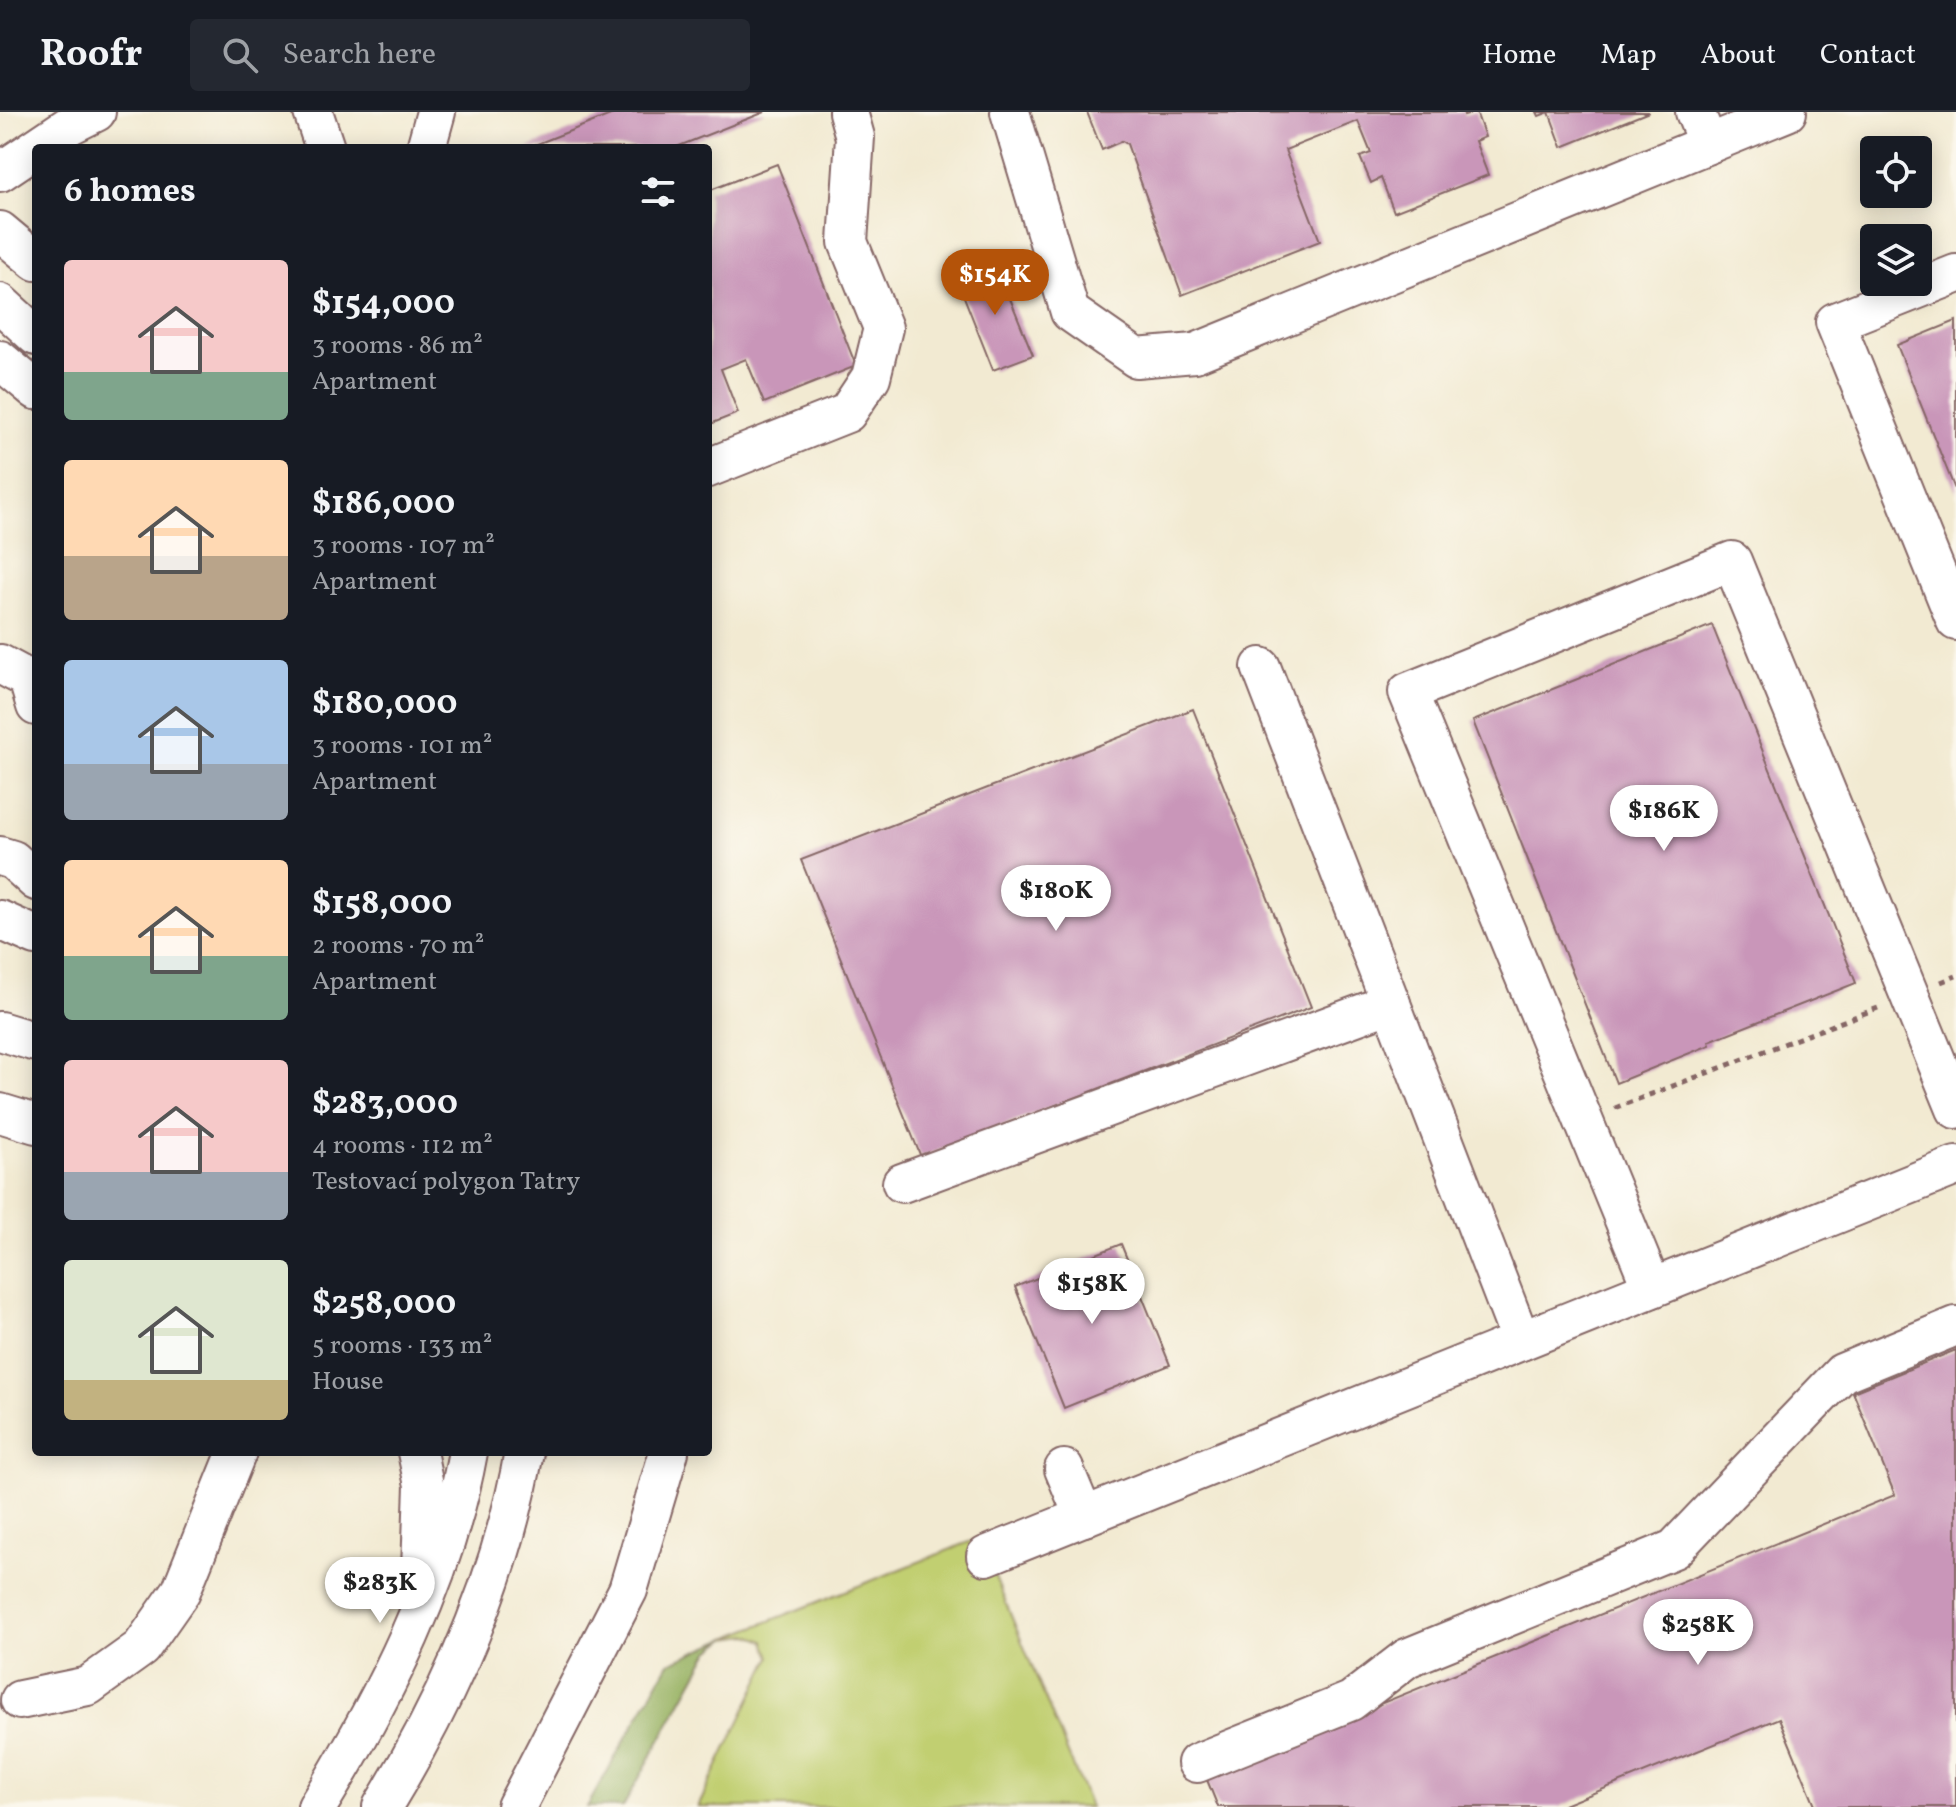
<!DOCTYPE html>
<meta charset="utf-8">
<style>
body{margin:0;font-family:Vollkorn,serif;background:#242831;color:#f1f3f6;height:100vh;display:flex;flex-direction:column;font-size:30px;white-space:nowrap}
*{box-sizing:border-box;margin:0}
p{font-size:26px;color:#9ea1a6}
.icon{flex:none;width:44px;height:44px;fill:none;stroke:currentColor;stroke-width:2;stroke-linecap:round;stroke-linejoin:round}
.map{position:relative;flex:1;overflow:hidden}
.sheet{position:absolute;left:32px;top:32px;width:680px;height:1312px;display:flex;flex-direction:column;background:#171b24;border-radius:8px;box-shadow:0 4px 20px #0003}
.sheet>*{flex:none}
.controls{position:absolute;left:1860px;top:24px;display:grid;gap:16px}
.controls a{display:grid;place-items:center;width:72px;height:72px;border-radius:8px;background:#171b24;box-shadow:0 4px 20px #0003;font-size:40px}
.price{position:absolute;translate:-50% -68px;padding:0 18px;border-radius:28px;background:#fff;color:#222;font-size:26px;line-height:52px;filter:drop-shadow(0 2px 4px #0008)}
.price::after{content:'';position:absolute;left:50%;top:48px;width:24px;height:18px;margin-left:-12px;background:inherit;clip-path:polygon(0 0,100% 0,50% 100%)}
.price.selected{background:#b45309;color:#fff}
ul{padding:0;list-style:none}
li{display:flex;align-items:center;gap:24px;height:200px;padding:0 32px}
li span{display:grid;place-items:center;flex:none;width:224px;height:160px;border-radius:8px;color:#555}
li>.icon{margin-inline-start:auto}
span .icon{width:96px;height:96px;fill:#fffc;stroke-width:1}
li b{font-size:34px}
h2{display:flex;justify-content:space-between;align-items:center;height:96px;padding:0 32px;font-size:34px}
header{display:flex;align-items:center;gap:48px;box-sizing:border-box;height:112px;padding:0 40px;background:#171b24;border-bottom:2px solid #363941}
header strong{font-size:38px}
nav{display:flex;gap:44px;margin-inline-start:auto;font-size:28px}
.search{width:560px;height:72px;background:#242831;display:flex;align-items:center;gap:20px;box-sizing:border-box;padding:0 28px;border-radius:8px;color:#9ea1a6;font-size:30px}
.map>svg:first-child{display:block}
.green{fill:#c1cf71;stroke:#86774e;stroke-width:2}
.forest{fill:#98b263;stroke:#716847;stroke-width:2}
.building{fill:#c996b9}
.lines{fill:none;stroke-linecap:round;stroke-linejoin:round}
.minor-casing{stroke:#856665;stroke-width:42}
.path{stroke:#856665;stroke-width:5;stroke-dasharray:6 6;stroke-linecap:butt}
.minor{stroke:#fff;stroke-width:38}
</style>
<header>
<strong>Roofr</strong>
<div class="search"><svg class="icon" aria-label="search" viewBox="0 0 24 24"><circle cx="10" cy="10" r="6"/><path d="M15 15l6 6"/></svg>Search here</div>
<nav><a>Home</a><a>Map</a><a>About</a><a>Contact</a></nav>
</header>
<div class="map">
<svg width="1956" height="1695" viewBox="0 0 1956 1695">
<rect width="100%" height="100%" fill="#fbf7ec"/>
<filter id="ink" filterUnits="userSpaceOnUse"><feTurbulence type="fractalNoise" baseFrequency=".0125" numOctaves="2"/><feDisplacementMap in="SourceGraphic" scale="16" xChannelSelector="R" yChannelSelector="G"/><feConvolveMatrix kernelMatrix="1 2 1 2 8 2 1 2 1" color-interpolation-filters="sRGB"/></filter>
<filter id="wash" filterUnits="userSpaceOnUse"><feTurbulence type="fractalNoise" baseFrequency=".006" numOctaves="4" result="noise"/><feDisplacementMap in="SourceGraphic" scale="32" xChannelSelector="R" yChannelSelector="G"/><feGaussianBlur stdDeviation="1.8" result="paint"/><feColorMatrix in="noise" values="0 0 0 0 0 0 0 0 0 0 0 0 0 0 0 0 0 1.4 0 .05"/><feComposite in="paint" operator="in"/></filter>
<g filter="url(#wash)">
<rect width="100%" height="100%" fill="#f2ead2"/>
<path class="green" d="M979 1426 1090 1695H698L771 1545 765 1529 750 1523 727 1526Z"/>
<path class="forest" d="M727 1526 709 1540 623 1695H587L669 1551Z"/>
<g id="blocks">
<g class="building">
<path d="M618 0H765L674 36H527Z"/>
<path d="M1087 0H1463L1464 3 1476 0 1485 25 1475 29 1488 63 1394 100 1381 66 1371 71 1360 45 1371 41 1358 9 1285 38 1320 129 1182 183 1127 32 1122 29 1102 38Z"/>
<path d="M1537 0H1649L1562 35 1549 0 1539 4Z"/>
<path d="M777 52 856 254 764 291 746 247 721 257 738 301 708 313V79Z"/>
<path d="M996 152 1033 243 993 258 957 167Z"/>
<path d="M1956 209V380L1897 233Z"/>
<path d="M1712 513 1856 871 1709 929 1710 933 1616 971 1473 609Z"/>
<path d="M1193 597 1311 895 921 1045 801 748Z"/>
<path d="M1121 1132 1170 1253 1064 1296 1015 1175Z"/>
<path d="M1956 1238V1695H1816L1779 1606 1559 1695H1218L1205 1663 1895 1383 1853 1280Z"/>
</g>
</g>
</g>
<g filter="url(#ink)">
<use href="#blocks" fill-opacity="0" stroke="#856665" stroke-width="2"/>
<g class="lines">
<g class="minor-casing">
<g id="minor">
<path d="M313 0 325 36"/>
<path d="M1010 0 1070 200 1136 246 1195 241 1787 0"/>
<path d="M1695 0 1708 32"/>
<path d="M426 36 436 0"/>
<path d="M0 60 70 13 96 0"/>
<path d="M0 119 36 149"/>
<path d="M1956 162 1835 210 1956 509"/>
<path d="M0 191 36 224"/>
<path d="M0 248 36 278"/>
<path d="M708 356 847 301 871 265 883 216 848 130 855 25 848 0"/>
<path d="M0 552 28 567 36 594"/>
<path d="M1261 555 1521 1229"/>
<path d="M0 744 13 748 36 769"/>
<path d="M0 808 36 824"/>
<path d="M0 919 36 930"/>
<path d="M0 1001 36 1012"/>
<path d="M902 1071 1391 891"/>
<path d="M1652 1176 1408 580 1732 449 1956 997"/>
<path d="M417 1340 424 1373 421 1458"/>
<path d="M1064 1357 1084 1405"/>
<path d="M986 1444 1956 1054"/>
<path d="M20 1588 88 1574 141 1536 181 1479 237 1340"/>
<path d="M1197 1651 1351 1589 1407 1546 1674 1437 1842 1261 1956 1214"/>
<path d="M317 1695C384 1586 445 1467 468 1340"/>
<path d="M382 1695C448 1587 502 1466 524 1340"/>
<path d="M516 1695 628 1478 669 1340"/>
</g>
</g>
<g class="path">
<path d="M1941 870 1956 864"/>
<path d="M1615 996 1878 896"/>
</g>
<use href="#minor" class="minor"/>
</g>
</g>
</svg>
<div class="controls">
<a><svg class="icon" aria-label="locate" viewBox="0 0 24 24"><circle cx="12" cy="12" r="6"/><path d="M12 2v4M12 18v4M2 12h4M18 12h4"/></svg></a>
<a><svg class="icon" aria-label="layers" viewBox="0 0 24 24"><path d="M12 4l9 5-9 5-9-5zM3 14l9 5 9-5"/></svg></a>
</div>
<b class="price selected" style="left:995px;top:205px">$154K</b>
<b class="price" style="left:1664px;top:741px">$186K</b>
<b class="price" style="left:1056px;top:821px">$180K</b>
<b class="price" style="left:1092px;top:1214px">$158K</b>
<b class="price" style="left:380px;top:1513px">$283K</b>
<b class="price" style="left:1698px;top:1555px">$258K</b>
<section class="sheet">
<h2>6 homes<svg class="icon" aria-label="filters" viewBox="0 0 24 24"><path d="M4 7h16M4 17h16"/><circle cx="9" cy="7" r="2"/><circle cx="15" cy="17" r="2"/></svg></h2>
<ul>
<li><span style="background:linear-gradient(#f6c9c9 70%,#7fa58c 0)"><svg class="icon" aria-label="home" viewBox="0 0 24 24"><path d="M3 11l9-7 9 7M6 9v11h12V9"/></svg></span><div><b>$154,000</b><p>3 rooms · 86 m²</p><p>Apartment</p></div></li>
<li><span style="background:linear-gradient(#ffd9b3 60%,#b9a48a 0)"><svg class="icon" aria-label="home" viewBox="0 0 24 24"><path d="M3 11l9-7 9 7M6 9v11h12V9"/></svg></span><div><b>$186,000</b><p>3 rooms · 107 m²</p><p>Apartment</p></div></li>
<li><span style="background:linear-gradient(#a9c7e8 65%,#9aa5b1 0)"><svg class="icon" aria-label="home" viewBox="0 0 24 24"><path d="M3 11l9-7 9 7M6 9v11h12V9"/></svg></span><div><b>$180,000</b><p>3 rooms · 101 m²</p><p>Apartment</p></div></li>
<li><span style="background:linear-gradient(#ffd9b3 60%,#7fa58c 0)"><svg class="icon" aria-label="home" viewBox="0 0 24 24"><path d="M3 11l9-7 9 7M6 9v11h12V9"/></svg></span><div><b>$158,000</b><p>2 rooms · 70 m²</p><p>Apartment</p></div></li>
<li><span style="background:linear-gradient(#f6c9c9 70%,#9aa5b1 0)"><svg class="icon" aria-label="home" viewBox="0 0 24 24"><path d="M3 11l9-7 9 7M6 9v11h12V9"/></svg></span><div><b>$283,000</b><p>4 rooms · 112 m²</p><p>Testovací polygon Tatry</p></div></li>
<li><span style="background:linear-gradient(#dfe7d0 75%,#c2b280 0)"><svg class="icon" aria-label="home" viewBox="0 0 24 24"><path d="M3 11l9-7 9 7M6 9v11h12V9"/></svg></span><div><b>$258,000</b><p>5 rooms · 133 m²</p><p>House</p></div></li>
</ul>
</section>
</div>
